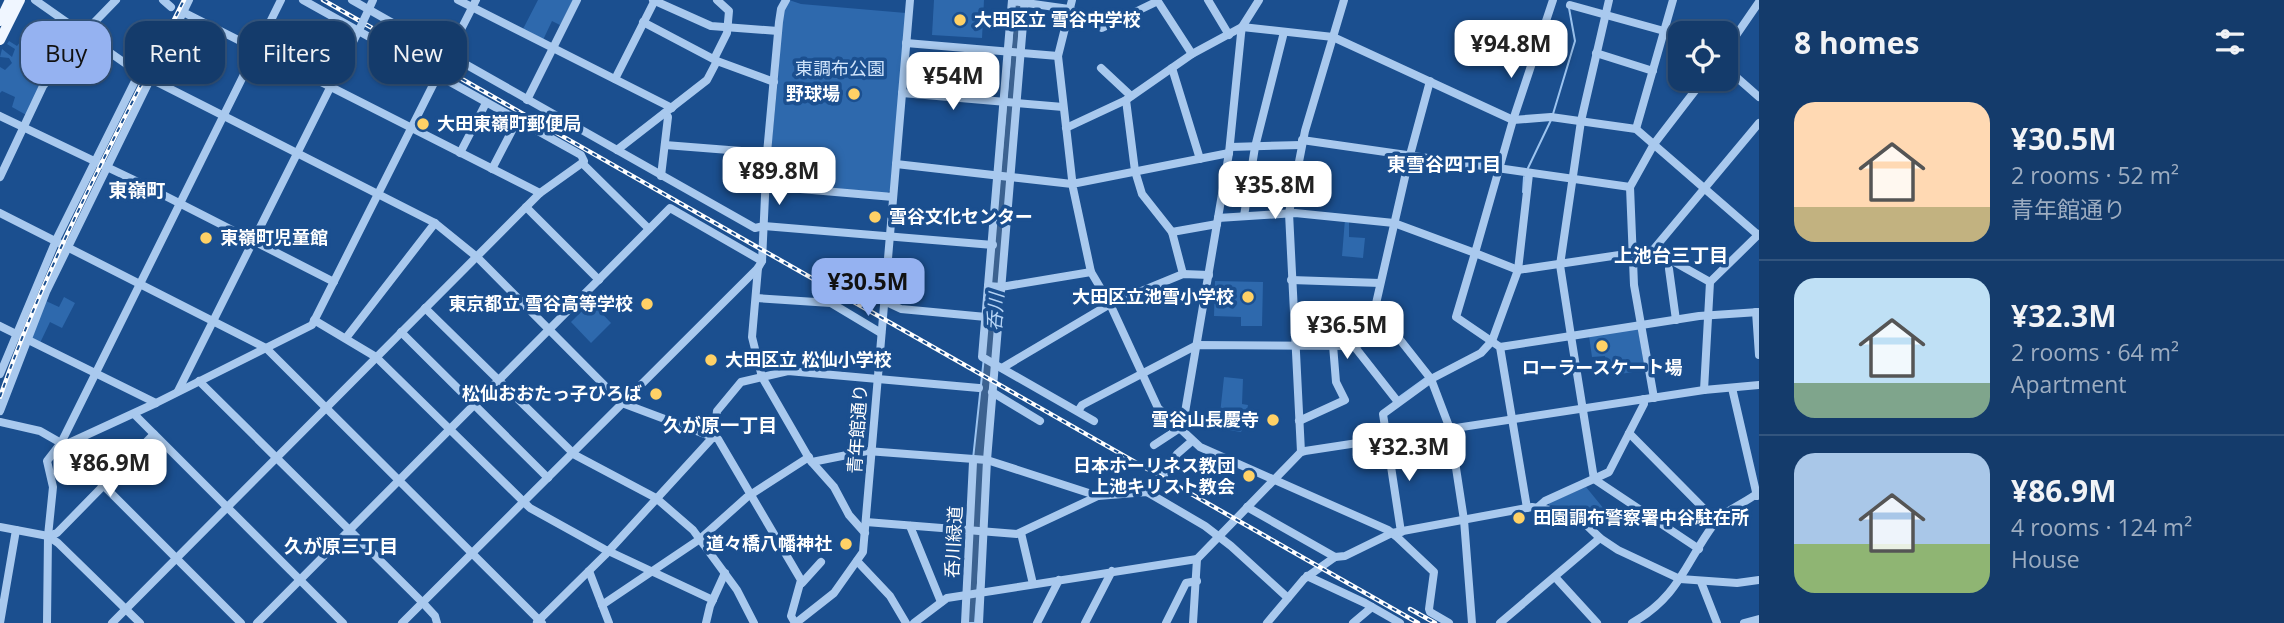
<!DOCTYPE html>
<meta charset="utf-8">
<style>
body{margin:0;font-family:"Open Sans","Noto Sans JP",sans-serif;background:#1d4271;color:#f1f3f6;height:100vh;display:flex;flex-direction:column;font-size:26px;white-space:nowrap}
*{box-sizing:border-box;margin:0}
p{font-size:23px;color:#9dadc1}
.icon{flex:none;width:38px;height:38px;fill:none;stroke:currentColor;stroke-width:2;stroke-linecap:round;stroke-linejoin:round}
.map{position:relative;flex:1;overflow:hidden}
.sheet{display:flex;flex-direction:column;background:#143b6b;width:525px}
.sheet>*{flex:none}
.guide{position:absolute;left:21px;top:21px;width:665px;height:63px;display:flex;gap:14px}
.buttons{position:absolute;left:1668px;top:21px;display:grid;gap:14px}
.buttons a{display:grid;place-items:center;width:70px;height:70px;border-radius:14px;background:#143b6b;box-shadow:0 2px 5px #0004,0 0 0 2px #33557e;font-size:35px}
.price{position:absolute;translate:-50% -60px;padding:0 16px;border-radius:14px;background:#fff;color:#222;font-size:23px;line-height:46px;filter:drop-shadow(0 2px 4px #0008)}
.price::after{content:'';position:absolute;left:50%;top:42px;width:21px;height:16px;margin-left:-10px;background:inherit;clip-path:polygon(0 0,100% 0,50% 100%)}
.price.active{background:#95b2f1;color:#111}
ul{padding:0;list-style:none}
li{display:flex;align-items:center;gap:21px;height:175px;padding:0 35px}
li+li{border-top:2px solid #33557e}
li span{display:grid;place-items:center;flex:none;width:196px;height:140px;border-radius:21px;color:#555}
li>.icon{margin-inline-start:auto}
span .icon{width:84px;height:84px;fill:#fffc;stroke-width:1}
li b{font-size:30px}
h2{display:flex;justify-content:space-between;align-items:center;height:84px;padding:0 35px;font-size:30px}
.pill{padding:0 24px;border-radius:21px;background:#143b6b;box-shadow:0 2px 5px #0004,0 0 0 2px #33557e;font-size:24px;line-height:63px}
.pill.active{background:#95b2f1;color:#111}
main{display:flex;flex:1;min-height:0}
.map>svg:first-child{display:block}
.green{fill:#2e69ad}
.water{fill:#3c6290;stroke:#9cc4f0;stroke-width:2}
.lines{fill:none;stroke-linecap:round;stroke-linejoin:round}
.stream{stroke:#9cc4f0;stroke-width:2}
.minor{stroke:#a9c9ee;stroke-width:8}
.major{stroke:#f0f6ff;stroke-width:10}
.rail-casing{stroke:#fff;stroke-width:4.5}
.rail{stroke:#1b4f8f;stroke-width:2;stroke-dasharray:5;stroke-linecap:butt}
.minor-bridge{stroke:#a9c9ee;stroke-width:8}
.poi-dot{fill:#ffd166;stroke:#1b4f8f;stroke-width:2.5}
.labels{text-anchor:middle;stroke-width:7;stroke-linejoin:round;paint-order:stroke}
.poi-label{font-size:18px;font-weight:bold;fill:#fff;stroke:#1b4f8f;text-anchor:end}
.park-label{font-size:18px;fill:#cfe3fa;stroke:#1b4f8f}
.street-label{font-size:18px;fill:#fff;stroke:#1b4f8f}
.neighbourhood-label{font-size:19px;font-weight:bold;fill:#fff;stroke:#1b4f8f}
.water-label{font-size:19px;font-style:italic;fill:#b5d3f5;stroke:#1b4f8f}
</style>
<main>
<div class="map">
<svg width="1759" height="623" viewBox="0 0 1759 623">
<rect width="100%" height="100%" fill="#1b4f8f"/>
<g class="green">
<path d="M538 0H573L560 25 552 21 543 40 523 29Z"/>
<path d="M789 0 801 4 906 13 891 190 887 193 772 183 768 179 778 79 782 10Z"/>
<path d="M934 0H984L982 38 932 35Z"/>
<path d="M23 38 56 66 28 116 12 107 15 97 2 91 0 93V67L5 70 12 63 9 58 0 57 2 49 12 57 15 49 7 44 9 41 17 46Z"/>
<path d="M1345 219H1349V237L1365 238 1363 258 1342 256Z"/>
<path d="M1215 281 1263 282 1262 326H1241V317L1214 316Z"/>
<path d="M64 297 75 303 62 328 50 322 40 343 29 338 46 301 59 307Z"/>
<path d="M591 302 611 323 591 343 571 322Z"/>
<path d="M1638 329 1645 370 1608 376 1605 356 1592 357 1589 336Z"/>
<path d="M1224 377 1243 379 1242 404 1248 405 1245 423 1241 432 1216 428 1220 414Z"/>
<path d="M1586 487 1604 509 1589 520 1578 509 1549 505V503Z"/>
</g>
<path class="water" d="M1015 0H1022L975 623H966L973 459 984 357Z"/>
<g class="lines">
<g class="stream">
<path d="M1553 114 1575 41 1569 8"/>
<path d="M1528 168 1551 120"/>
<path d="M1523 192 1524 177"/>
<path d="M1398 398 1427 377"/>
</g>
<g class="minor">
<path d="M35 0 139 73 435 223 477 257 622 403 718 439 801 580 791 616 795 623"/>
<path d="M163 0 171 7"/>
<path d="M303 0 581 155 584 161 582 163 649 229"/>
<path d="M352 0 755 228 764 226 993 245"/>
<path d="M458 0 672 108"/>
<path d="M653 0 711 26 778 31"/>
<path d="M1012 0 982 357 1094 421"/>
<path d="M1072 0 1058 56 1073 188 1091 272 1110 304 1158 408 1200 447 1388 530 1397 537 1434 572 1429 609 1430 612 1449 623"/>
<path d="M1157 0 1192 54"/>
<path d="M1208 0 1229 35"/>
<path d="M1609 0 1581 121 1560 265 1571 336 1699 316 1759 312"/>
<path d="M1012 1 1069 9 1102 28 1156 2"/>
<path d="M1570 5 1664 31 1680 40"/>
<path d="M368 11 373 0"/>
<path d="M183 12 540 193"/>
<path d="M643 22 717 61 774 82"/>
<path d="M906 43 1058 56"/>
<path d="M1726 50 1759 2"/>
<path d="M1596 53 1653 71"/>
<path d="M447 57 476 0"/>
<path d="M714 59 727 33 729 11 717 0"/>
<path d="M1101 68 1131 96"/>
<path d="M1172 68 1200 159"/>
<path d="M1726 68 1759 97"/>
<path d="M615 79 655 0"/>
<path d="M1430 81 1410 155 1375 308 1431 379 1450 429 1464 520 1472 623"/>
<path d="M902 93 1063 107"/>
<path d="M527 100 577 0"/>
<path d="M1126 100 1135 171 1142 194 1172 232 1183 274"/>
<path d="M0 116 132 179 334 282"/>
<path d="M1066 128 1126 100 1192 54 1242 27 1333 37 1513 120 1551 117 1636 129 1758 235"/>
<path d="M1636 129 1673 0"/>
<path d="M1302 140 1630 187"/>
<path d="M665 145 767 153"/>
<path d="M1230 147 1301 145"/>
<path d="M617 150 707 80 717 61"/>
<path d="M460 153 486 103"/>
<path d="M896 164 1072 184 1229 153"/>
<path d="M492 169 517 121"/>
<path d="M661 176 668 117 665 113"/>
<path d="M0 177 43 86 83 34 116 0"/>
<path d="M766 186 893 197"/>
<path d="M526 207 599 280"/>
<path d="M0 213 266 348 542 623"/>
<path d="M1244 216 1255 147 1284 32"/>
<path d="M1218 218 1295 213 1394 223 1475 253 1513 120 1553 0"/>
<path d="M1172 232 1217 224"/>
<path d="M1653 250 1710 282"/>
<path d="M758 268 752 337 762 377 810 460 834 487 849 515 865 533"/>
<path d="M1669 269 1676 320"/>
<path d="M1291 280 1380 283"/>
<path d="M988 286 1001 287 1091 272"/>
<path d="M756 298 831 303 881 333"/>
<path d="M884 301 901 309 986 317"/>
<path d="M425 308 575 455 656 498 693 530 737 590 754 623"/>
<path d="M1756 312 1759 355"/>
<path d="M314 320 376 357 530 508 604 549 713 600"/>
<path d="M0 326 156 403"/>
<path d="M401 332 548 478"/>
<path d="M346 338 435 223"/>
<path d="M1354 346 1398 402"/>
<path d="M1500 347 1571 336 1594 479 1699 549"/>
<path d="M1002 368 1110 304 1183 274 1209 275"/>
<path d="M0 374 57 238 139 73"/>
<path d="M199 381 423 603 435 616 437 623"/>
<path d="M1732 388 1757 496"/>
<path d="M1704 390 1710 282 1759 234"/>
<path d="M178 391 360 28"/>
<path d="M992 392 1040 421"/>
<path d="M1654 398 1634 285 1630 187 1654 144 1704 79"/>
<path d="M0 411 46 292 189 0"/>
<path d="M1078 411 1082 405 1197 345 1354 346 1392 329"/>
<path d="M134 414 343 623"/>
<path d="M1299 421 1345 400 1336 382 1333 345"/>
<path d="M0 422 40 431 61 443 241 623"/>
<path d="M1182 430 1229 153 1241 34 1242 27 1259 0"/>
<path d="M1629 433 1716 521"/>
<path d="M61 443H69L156 403 312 325 439 73"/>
<path d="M1154 445 1180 428"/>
<path d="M1301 452 1289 213 1305 131 1344 0"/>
<path d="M812 462 867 451 987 460 1098 496 1147 492 1205 526 1231 546 1288 598"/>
<path d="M1147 492 1159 483 1177 454 1192 441"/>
<path d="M1247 507 1335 557"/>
<path d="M1527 508 1500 347 1456 317 1475 253 1518 270 1653 250 1759 123"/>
<path d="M1537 508 1545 501 1609 472 1644 404V399"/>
<path d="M866 522 1017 534 1098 496"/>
<path d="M910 526 941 602"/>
<path d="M0 527 48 536 58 543 140 623"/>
<path d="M1401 532 1383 414 1431 379 1481 353 1492 341 1518 270 1529 174"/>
<path d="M1021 533 1033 584"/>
<path d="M48 536 57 533 154 434"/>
<path d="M857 561 890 596 906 623"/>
<path d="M589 571 609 623"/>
<path d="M1307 576 1365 603 1400 623"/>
<path d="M1555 577 1597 623"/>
<path d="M1701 582 1717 623"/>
<path d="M802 583 821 562"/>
<path d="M602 605 700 539 747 497 809 457"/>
<path d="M537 622 605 555 714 436 717 411 741 382 788 371 979 388"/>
<path d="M0 623 16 530"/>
<path d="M47 623 48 536 53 487 47 461 61 443 281 0"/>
<path d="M112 623 540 193 582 163"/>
<path d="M257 623 670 208 762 261"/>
<path d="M402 623 758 268 762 261 767 153 779 22 781 9 786 0"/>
<path d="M706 623 710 606 725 573"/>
<path d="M796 623 834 593 863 552 910 0"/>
<path d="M914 623 947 598 1197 559 1301 452 1305 451 1704 390 1759 385"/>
<path d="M965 623 973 462"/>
<path d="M979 623 987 460 1025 0"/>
<path d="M1037 623 1059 580"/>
<path d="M1085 623 1112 571"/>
<path d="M1166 623 1186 583 1197 581"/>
<path d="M1193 623 1197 559"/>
<path d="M1267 623 1304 579 1335 557 1345 556 1392 533 1532 507 1575 514 1600 538 1618 550 1680 579 1737 583 1759 580"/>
<path d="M1353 623 1372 607"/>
<path d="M1500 623 1600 538"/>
<path d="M1632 623C1679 597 1685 563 1714 524 1724 510 1746 503 1759 492"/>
<path d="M1744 623 1759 619"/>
</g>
<g class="major">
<path d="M0 21 10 0"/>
<path d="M0 40 20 0"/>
</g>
<g class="rail-casing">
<g id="rail">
<path d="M323 0 1418 623"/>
<path d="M0 397C48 259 119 130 184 0"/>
<path d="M1410 609 1435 623"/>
</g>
</g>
<use href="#rail" class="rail"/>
<g class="minor-bridge">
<path d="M360 28 368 11"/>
<path d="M439 73 447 57"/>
</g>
</g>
<g class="poi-dot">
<circle cx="960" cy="20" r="7"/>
<circle cx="854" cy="94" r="7"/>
<circle cx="423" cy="124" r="7"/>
<circle cx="875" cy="217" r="7"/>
<circle cx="206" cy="238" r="7"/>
<circle cx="1248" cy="297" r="7"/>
<circle cx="647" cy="304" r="7"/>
<circle cx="1602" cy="346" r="7"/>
<circle cx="711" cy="360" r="7"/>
<circle cx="656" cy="394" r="7"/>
<circle cx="1273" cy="420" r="7"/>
<circle cx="1249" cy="476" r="7"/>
<circle cx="1519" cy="518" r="7"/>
<circle cx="846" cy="544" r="7"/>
</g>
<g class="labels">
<g class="poi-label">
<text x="974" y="26" text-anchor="start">大田区立 雪谷中学校</text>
<text x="840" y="100">野球場</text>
<text x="437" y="130" text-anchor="start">大田東嶺町郵便局</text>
<text x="889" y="223" text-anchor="start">雪谷文化センター</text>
<text x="220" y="244" text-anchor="start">東嶺町児童館</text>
<text x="1234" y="303">大田区立池雪小学校</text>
<text x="633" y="310">東京都立 雪谷高等学校</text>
<text x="725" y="366" text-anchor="start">大田区立 松仙小学校</text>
<text x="1602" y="374" text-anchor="middle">ローラースケート場</text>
<text x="642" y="400">松仙おおたっ子ひろば</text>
<text x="1259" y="426">雪谷山長慶寺</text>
<text x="1235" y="472">日本ホーリネス教団<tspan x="1235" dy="21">上池キリスト教会</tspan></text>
<text x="1533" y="524" text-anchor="start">田園調布警察署中谷駐在所</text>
<text x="832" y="550">道々橋八幡神社</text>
</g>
<g class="park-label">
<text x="840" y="75">東調布公園</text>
</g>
<g class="street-label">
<text transform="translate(858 429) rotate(-86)" y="6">青年館通り</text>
<text transform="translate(954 542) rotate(-87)" y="6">呑川緑道</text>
</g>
<g class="neighbourhood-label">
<text x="1444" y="171">東雪谷四丁目</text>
<text x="137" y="197">東嶺町</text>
<text x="1671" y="262">上池台三丁目</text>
<text x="720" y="432">久が原一丁目</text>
<text x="341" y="553">久が原三丁目</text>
</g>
<g class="water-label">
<text transform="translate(995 312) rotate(-86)" y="7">呑川</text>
</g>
</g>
</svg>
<div class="buttons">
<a><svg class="icon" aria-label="locate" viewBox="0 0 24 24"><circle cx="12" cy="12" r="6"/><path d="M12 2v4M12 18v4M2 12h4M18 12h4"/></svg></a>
</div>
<b class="price" style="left:1511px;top:80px">¥94.8M</b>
<b class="price" style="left:953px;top:112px">¥54M</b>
<b class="price" style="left:779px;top:207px">¥89.8M</b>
<b class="price" style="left:1275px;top:221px">¥35.8M</b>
<b class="price active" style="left:868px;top:318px">¥30.5M</b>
<b class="price" style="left:1347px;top:361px">¥36.5M</b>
<b class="price" style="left:1409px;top:483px">¥32.3M</b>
<b class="price" style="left:110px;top:499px">¥86.9M</b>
<div class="guide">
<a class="pill active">Buy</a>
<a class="pill">Rent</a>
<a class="pill">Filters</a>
<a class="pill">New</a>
</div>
</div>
<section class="sheet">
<h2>8 homes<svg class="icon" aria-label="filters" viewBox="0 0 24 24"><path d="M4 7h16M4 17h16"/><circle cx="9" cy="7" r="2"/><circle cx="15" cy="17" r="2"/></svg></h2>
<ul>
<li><span style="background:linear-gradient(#ffd9b3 75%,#c2b280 0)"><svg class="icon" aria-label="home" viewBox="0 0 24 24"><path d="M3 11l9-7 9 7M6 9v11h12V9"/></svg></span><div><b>¥30.5M</b><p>2 rooms · 52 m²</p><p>青年館通り</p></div></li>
<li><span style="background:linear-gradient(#bfe0f5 75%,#7fa58c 0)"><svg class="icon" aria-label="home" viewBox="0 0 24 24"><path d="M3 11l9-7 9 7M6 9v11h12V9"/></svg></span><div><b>¥32.3M</b><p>2 rooms · 64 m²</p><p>Apartment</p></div></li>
<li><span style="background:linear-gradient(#a9c7e8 65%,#8fb573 0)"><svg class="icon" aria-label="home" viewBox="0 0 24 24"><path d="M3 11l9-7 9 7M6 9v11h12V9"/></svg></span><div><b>¥86.9M</b><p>4 rooms · 124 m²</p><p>House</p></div></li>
</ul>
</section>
</main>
